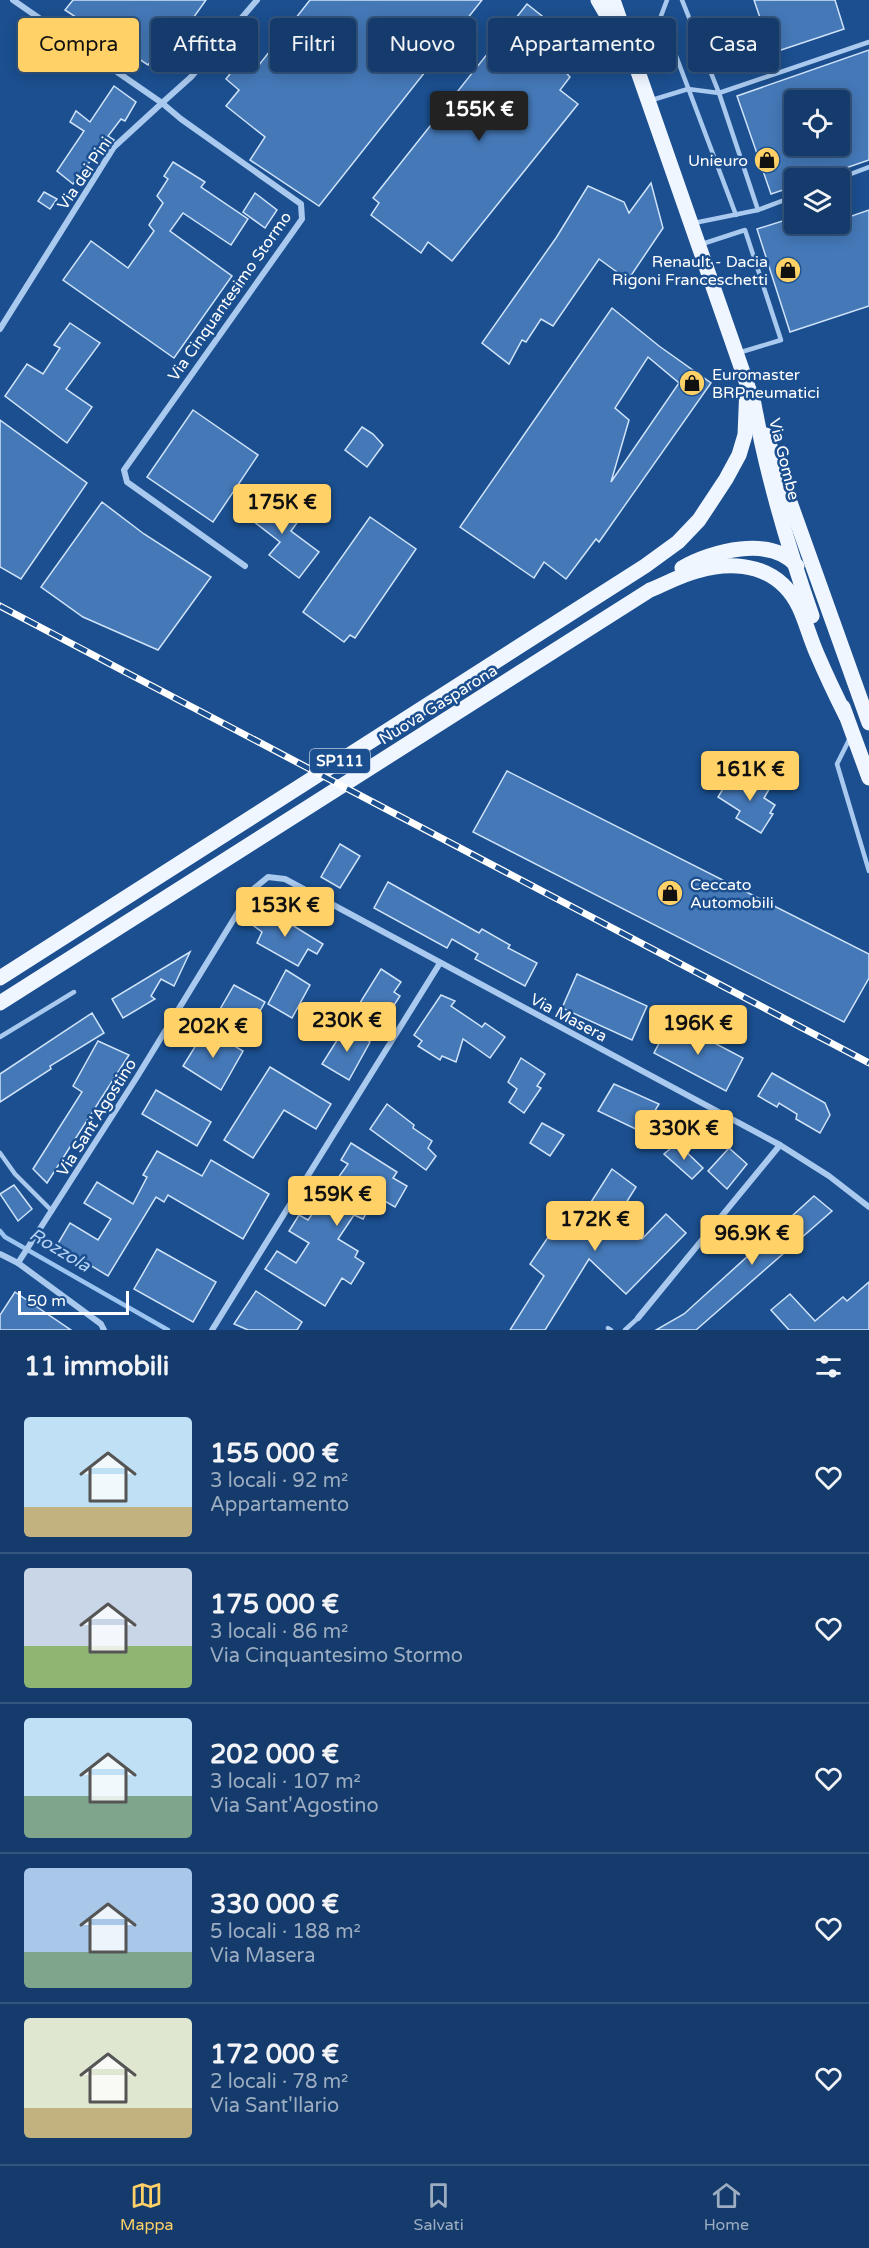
<!DOCTYPE html>
<html lang="it">
<meta charset="utf-8">
<style>
body{margin:0;font-family:"Varela Round",sans-serif;background:#214673;color:#f1f3f6;height:100vh;display:flex;flex-direction:column;font-size:22px;white-space:nowrap}
*{box-sizing:border-box;margin:0}
p{font-size:20px;color:#9dadc1}
.icon{flex:none;width:33px;height:33px;fill:none;stroke:currentColor;stroke-width:2;stroke-linecap:round;stroke-linejoin:round}
.map{position:relative;height:1330px;overflow:hidden}
.side{display:flex;flex-direction:column;background:#143b6b;flex:1}
.side>*{flex:none}
.banner{position:absolute;left:18px;top:18px;width:834px;height:54px;display:flex;gap:12px}
.tools{position:absolute;left:784px;top:90px;display:grid;gap:12px}
.tools a{display:grid;place-items:center;width:66px;height:66px;border-radius:6px;background:#143b6b;box-shadow:0 3px 15px #0003,0 0 0 2px #33557e;font-size:30px}
.scale{position:absolute;left:18px;bottom:15px;width:111px;box-sizing:border-box;padding-left:6px;border:3px solid #fff;border-top:0;font-size:16px;line-height:21px;white-space:nowrap;color:#fff;-webkit-text-stroke:4px #1b4f8f;paint-order:stroke}
.price{position:absolute;translate:-50% -51px;padding:0 14px;border-radius:6px;background:#ffd166;color:#111;font-size:20px;line-height:39px;filter:drop-shadow(0 2px 3px #0008)}
.price::after{content:'';position:absolute;left:50%;top:36px;width:18px;height:14px;margin-left:-9px;background:inherit;clip-path:polygon(0 0,100% 0,50% 100%)}
.price.selected{background:#222;color:#fff}
ul{padding:0;list-style:none}
li{display:flex;align-items:center;gap:18px;height:150px;padding:0 24px}
li+li{border-top:2px solid #33557e}
li span{display:grid;place-items:center;flex:none;width:168px;height:120px;border-radius:6px;color:#555}
li>.icon{margin-inline-start:auto}
span .icon{width:72px;height:72px;fill:#fffc;stroke-width:1}
li b{font-size:26px}
h2{display:flex;justify-content:space-between;align-items:center;height:72px;padding:0 24px;font-size:26px}
.chip{padding:0 21px;border-radius:6px;background:#143b6b;box-shadow:0 3px 15px #0003,0 0 0 2px #33557e;font-size:21px;line-height:54px}
.chip.selected{background:#ffd166;color:#111}
.tabs{display:flex;justify-content:space-around;align-items:center;height:84px;border-top:2px solid #33557e;background:#143b6b;font-size:16px;color:#9dadc1}
.tabs a{display:grid;justify-items:center;gap:3px}
.tabs .selected{color:#ffd166}
.map>svg:first-child{display:block}
.lines{fill:none;stroke-linecap:round;stroke-linejoin:round}
.stream{stroke:#9cc4f0;stroke-width:4.5}
.building{fill:#4478b7;stroke:#cfe3fa;stroke-width:1.5;fill-rule:evenodd}
.lane{stroke:#a9c9ee;stroke-width:4.5}
.street{stroke:#a9c9ee;stroke-width:6}
.primary{stroke:#f0f6ff;stroke-width:15}
.rail-casing{stroke:#fff;stroke-width:7}
.rail{stroke:#1b4f8f;stroke-width:4.5;stroke-dasharray:14;stroke-linecap:butt}
.labels{text-anchor:middle;stroke-width:5;stroke-linejoin:round;paint-order:stroke}
.shield{fill:#1b4f8f;stroke:#bbcadd;stroke-width:1.5}
.shield-label{font-size:15px;font-weight:bold;fill:#fff}
.poi-label{font-size:16px;fill:#fff;stroke:#1b4f8f;text-anchor:end}
.street-label{font-size:16px;fill:#fff;stroke:#1b4f8f}
.water-label{font-size:18px;font-style:italic;fill:#b5d3f5;stroke:#1b4f8f}
</style>
<div class="map">
<svg width="869" height="1330" viewBox="0 0 869 1330">
<rect width="100%" height="100%" fill="#1b4f8f"/>
<g class="lines">
<path class="stream" d="M0 1231 5 1237 168 1330"/>
</g>
<g class="building">
<path d="M73 0H206L166 56 158 51 148 65 65 10Z"/>
<path d="M310 0H482L319 206 250 160 265 137 226 106 239 90 226 79 241 60 255 70Z"/>
<path d="M754 0H835L844 29 772 53Z"/>
<path d="M527 4 542 16 539 21 563 43 555 52 561 57 557 63 570 77 560 90 578 104 452 261 428 242 421 253 371 215 379 203 373 198Z"/>
<path d="M869 50V160L817 178H795V186L771 194 737 96ZM795 100H840V146H795Z"/>
<path d="M114 86 136 102 125 121 121 119 108 136 114 140 108 147 103 144 73 184 57 171 84 131 70 122 76 111 90 122Z"/>
<path d="M173 162 205 182 201 187 248 219 231 245 183 213 170 231 232 276 174 358 63 280 91 241 128 268 154 231 149 225 163 203 157 196 168 179 164 176Z"/>
<path d="M651 183 663 228 628 280 599 259 553 326 541 319 526 342 522 340 509 364 482 343 556 238 588 186 624 202 629 213Z"/>
<path d="M44 192 57 199 50 209 38 201Z"/>
<path d="M255 193 277 210 265 228 243 212Z"/>
<path d="M869 210V306L790 332 757 229 795 217V224H840V220Z"/>
<path d="M612 308 659 346 711 383 599 542 596 539 566 579 544 562 534 578 460 527ZM648 357 679 383 611 482 629 420 615 408Z"/>
<path d="M70 323 100 343 66 389 92 407 67 443 5 396 27 364 43 374 60 348 54 345Z"/>
<path d="M193 410 258 455 213 522 147 477Z"/>
<path d="M0 420 87 483 21 579 0 567Z"/>
<path d="M362 427 373 434 383 445 367 467 345 450Z"/>
<path d="M262 492 299 520 291 531 319 552 299 578 269 555 280 542 244 514Z"/>
<path d="M102 502 144 534 211 577 158 650 83 617 41 587Z"/>
<path d="M370 517 416 549 355 638 350 635 344 642 303 612Z"/>
<path d="M507 771 869 954V978L844 1022 473 832Z"/>
<path d="M751 774 771 786 764 798 775 805 770 813 773 814 761 833 736 818 740 811 718 797 729 779 742 788Z"/>
<path d="M340 844 360 856 340 888 321 877Z"/>
<path d="M388 882 479 933 482 929 510 945 508 948 537 963 525 986 475 959 478 954 452 939 447 948 374 908Z"/>
<path d="M266 909 323 944 317 954 308 949 298 966 257 943 262 932 254 926Z"/>
<path d="M190 952 174 986 161 979 151 996 155 999 123 1018 112 999Z"/>
<path d="M381 969 401 982 394 992 400 996 383 1022 358 1006Z"/>
<path d="M286 970 310 985 292 1018 268 1004Z"/>
<path d="M577 974 647 1006 632 1040 562 1008Z"/>
<path d="M234 985 265 1002 250 1029 219 1011Z"/>
<path d="M441 995 455 1001 451 1006 482 1027 485 1023 505 1037 490 1058 463 1039 456 1062 442 1056 440 1060 418 1046 422 1041 414 1035Z"/>
<path d="M92 1013 104 1033 50 1066 51 1069 0 1102V1074Z"/>
<path d="M671 1020 743 1058 726 1091 654 1053Z"/>
<path d="M346 1026 370 1042 349 1080 322 1064Z"/>
<path d="M206 1029 243 1051 221 1090 183 1066Z"/>
<path d="M98 1041 129 1055 47 1183 33 1169 82 1092 73 1086Z"/>
<path d="M521 1058 545 1074 537 1086 541 1088 524 1113 509 1102 517 1089 508 1082Z"/>
<path d="M270 1067 331 1104 316 1129 284 1110 253 1158 224 1140Z"/>
<path d="M772 1073 825 1103 830 1115 820 1133 796 1119 797 1114 779 1103 777 1107 758 1096Z"/>
<path d="M614 1084 659 1104 642 1132 598 1111Z"/>
<path d="M156 1090 211 1122 197 1146 142 1114Z"/>
<path d="M387 1104 414 1125 413 1128 432 1141 428 1148 436 1156 426 1170 370 1129Z"/>
<path d="M542 1123 564 1135 550 1156 530 1143Z"/>
<path d="M351 1143 397 1172 393 1178 407 1186 395 1207 376 1196 363 1219 354 1215 338 1239 358 1251 355 1257 364 1263 351 1284 342 1278 325 1306 265 1269 277 1251 296 1263 309 1243 289 1231 299 1215 308 1220 348 1164 341 1160Z"/>
<path d="M677 1143 703 1168 692 1179 664 1154Z"/>
<path d="M729 1148 747 1164 727 1189 708 1171Z"/>
<path d="M157 1151 202 1176 211 1160 269 1194 243 1239 168 1195 164 1202 156 1197 108 1276 57 1245 70 1223 98 1240 111 1219 84 1203 97 1182 133 1204 147 1177 143 1175Z"/>
<path d="M612 1169 636 1187 616 1219 642 1239 666 1214 686 1233 626 1294 589 1259 545 1330H510L544 1276 530 1264 565 1212 579 1221Z"/>
<path d="M14 1185 32 1209 18 1221 0 1194Z"/>
<path d="M814 1196 832 1211 696 1330H656L684 1314Z"/>
<path d="M157 1249 216 1282 193 1322 134 1289Z"/>
<path d="M869 1282V1330H789L771 1310 790 1294 815 1321 843 1297 847 1301Z"/>
<path d="M256 1291 302 1322 297 1330H248L234 1324Z"/>
<path d="M15 1292 71 1330H0V1315Z"/>
</g>
<g class="lines">
<g class="lane">
<path d="M667 0 661 16 736 215"/>
<path d="M652 100 688 89 719 93 682 0"/>
<path d="M840 178 869 167"/>
<path d="M758 210 719 93 869 42"/>
<path d="M694 223 758 210 795 196"/>
<path d="M702 244 745 230 781 340 738 353"/>
<path d="M850 738 837 764 869 871"/>
<path d="M0 1037 74 992"/>
<path d="M0 1153 15 1174 52 1211"/>
<path d="M608 1328 611 1330"/>
<path d="M625 1330 638 1318"/>
</g>
<g class="street">
<path d="M0 329 114 147 162 103 13 0"/>
<path d="M245 566 127 482 124 470 302 219 301 204 181 119 162 103 191 77 257 0"/>
<path d="M0 1254 18 1263 101 1324 104 1330"/>
<path d="M18 1263 137 1077 251 891 268 877 285 879 780 1145 829 1176 869 1207"/>
<path d="M638 1318 780 1145"/>
<path d="M212 1330 440 963"/>
</g>
<g class="primary">
<path d="M598 0 619 36"/>
<path d="M613 0 754 404C767 477 788 547 812 616"/>
<path d="M766 435 869 723"/>
<path d="M682 568C711 551 771 535 797 566"/>
<path d="M843 707 869 778"/>
<path d="M0 978 645 566 678 542 699 520 726 479 739 455 745 435 747 386"/>
<path d="M0 1003 650 590C665 584 681 575 697 571 737 559 779 566 799 607 806 622 810 638 817 654 826 675 836 696 846 716"/>
</g>
<g class="rail-casing">
<path id="rail" d="M0 606 869 1063"/>
</g>
<use href="#rail" class="rail"/>
</g>
<defs>
<g id="shop-disc" transform="scale(1.35)"><circle r="9.5" fill="#ffd166" stroke="#1b4f8f"/><path d="M-5-2.5h2.3a2.7 3.5 0 0 1 5.4 0H5L5.5 6h-11ZM-1.5-2.5h3a1.5 2.3 0 0 0-3 0Z" fill="#111"/></g>
</defs>
<g fill-rule="evenodd">
<use href="#shop-disc" x="767" y="160"/>
<use href="#shop-disc" x="788" y="270"/>
<use href="#shop-disc" x="692" y="383"/>
<use href="#shop-disc" x="670" y="893"/>
</g>
<g class="labels">
<rect class="shield" x="310" y="749" width="60" height="24" rx="4.5"/>
<g class="shield-label">
<text x="340" y="766">SP111</text>
</g>
<g class="poi-label">
<text x="748" y="166">Unieuro</text>
<text x="768" y="267">Renault - Dacia<tspan x="768" dy="18">Rigoni Franceschetti</tspan></text>
<text x="712" y="380" text-anchor="start">Euromaster<tspan x="712" dy="18">BRPneumatici</tspan></text>
<text x="690" y="890" text-anchor="start">Ceccato<tspan x="690" dy="18">Automobili</tspan></text>
</g>
<g class="street-label">
<text transform="translate(84 173) rotate(-56)" y="6">Via dei Pini</text>
<text transform="translate(229 296) rotate(-55)" y="6">Via Cinquantesimo Stormo</text>
<text transform="translate(785 459) rotate(76)" y="6">Via Gombe</text>
<text transform="translate(438 704) rotate(-32)" y="6">Nuova Gasparona</text>
<text transform="translate(569 1017) rotate(28)" y="6">Via Masera</text>
<text transform="translate(96 1117) rotate(-58)" y="6">Via Sant'Agostino</text>
</g>
<g class="water-label">
<text transform="translate(60 1250) rotate(31)" y="6">Rozzola</text>
</g>
</g>
</svg>
<div class="tools">
<a><svg class="icon" aria-label="locate" viewBox="0 0 24 24"><circle cx="12" cy="12" r="6"/><path d="M12 2v4M12 18v4M2 12h4M18 12h4"/></svg></a>
<a><svg class="icon" aria-label="layers" viewBox="0 0 24 24"><path d="M12 4l9 5-9 5-9-5zM3 14l9 5 9-5"/></svg></a>
</div>
<div class="scale">50 m</div>
<b class="price selected" style="left:479px;top:142px">155K €</b>
<b class="price" style="left:282px;top:535px">175K €</b>
<b class="price" style="left:750px;top:802px">161K €</b>
<b class="price" style="left:285px;top:938px">153K €</b>
<b class="price" style="left:347px;top:1053px">230K €</b>
<b class="price" style="left:698px;top:1056px">196K €</b>
<b class="price" style="left:213px;top:1059px">202K €</b>
<b class="price" style="left:684px;top:1161px">330K €</b>
<b class="price" style="left:337px;top:1227px">159K €</b>
<b class="price" style="left:595px;top:1252px">172K €</b>
<b class="price" style="left:752px;top:1266px">96.9K €</b>
<div class="banner">
<a class="chip selected">Compra</a>
<a class="chip">Affitta</a>
<a class="chip">Filtri</a>
<a class="chip">Nuovo</a>
<a class="chip">Appartamento</a>
<a class="chip">Casa</a>
</div>
</div>
<section class="side">
<h2>11 immobili<svg class="icon" aria-label="filters" viewBox="0 0 24 24"><path d="M4 7h16M4 17h16"/><circle cx="9" cy="7" r="2"/><circle cx="15" cy="17" r="2"/></svg></h2>
<ul>
<li><span style="background:linear-gradient(#bfe0f5 75%,#c2b280 0)"><svg class="icon" aria-label="home" viewBox="0 0 24 24"><path d="M3 11l9-7 9 7M6 9v11h12V9"/></svg></span><div><b>155 000 €</b><p>3 locali · 92 m²</p><p>Appartamento</p></div><svg class="icon" aria-label="heart" viewBox="0 0 24 24"><path d="M12 20l-8-8c-3-5 5-10 8-4 3-6 11-1 8 4z"/></svg></li>
<li><span style="background:linear-gradient(#c9d6e8 65%,#8fb573 0)"><svg class="icon" aria-label="home" viewBox="0 0 24 24"><path d="M3 11l9-7 9 7M6 9v11h12V9"/></svg></span><div><b>175 000 €</b><p>3 locali · 86 m²</p><p>Via Cinquantesimo Stormo</p></div><svg class="icon" aria-label="heart" viewBox="0 0 24 24"><path d="M12 20l-8-8c-3-5 5-10 8-4 3-6 11-1 8 4z"/></svg></li>
<li><span style="background:linear-gradient(#bfe0f5 65%,#7fa58c 0)"><svg class="icon" aria-label="home" viewBox="0 0 24 24"><path d="M3 11l9-7 9 7M6 9v11h12V9"/></svg></span><div><b>202 000 €</b><p>3 locali · 107 m²</p><p>Via Sant'Agostino</p></div><svg class="icon" aria-label="heart" viewBox="0 0 24 24"><path d="M12 20l-8-8c-3-5 5-10 8-4 3-6 11-1 8 4z"/></svg></li>
<li><span style="background:linear-gradient(#a9c7e8 70%,#7fa58c 0)"><svg class="icon" aria-label="home" viewBox="0 0 24 24"><path d="M3 11l9-7 9 7M6 9v11h12V9"/></svg></span><div><b>330 000 €</b><p>5 locali · 188 m²</p><p>Via Masera</p></div><svg class="icon" aria-label="heart" viewBox="0 0 24 24"><path d="M12 20l-8-8c-3-5 5-10 8-4 3-6 11-1 8 4z"/></svg></li>
<li><span style="background:linear-gradient(#dfe7d0 75%,#c2b280 0)"><svg class="icon" aria-label="home" viewBox="0 0 24 24"><path d="M3 11l9-7 9 7M6 9v11h12V9"/></svg></span><div><b>172 000 €</b><p>2 locali · 78 m²</p><p>Via Sant'Ilario</p></div><svg class="icon" aria-label="heart" viewBox="0 0 24 24"><path d="M12 20l-8-8c-3-5 5-10 8-4 3-6 11-1 8 4z"/></svg></li>
</ul>
</section>
<nav class="tabs">
<a class="selected"><svg class="icon" aria-label="map" viewBox="0 0 24 24"><path d="M3 6l6-2 6 2 6-2v14l-6 2-6-2-6 2zM9 4v14M15 6v14"/></svg>Mappa</a>
<a><svg class="icon" aria-label="saved" viewBox="0 0 24 24"><path d="M7 4h10v16l-5-4-5 4z"/></svg>Salvati</a>
<a><svg class="icon" aria-label="home" viewBox="0 0 24 24"><path d="M3 11l9-7 9 7M6 9v11h12V9"/></svg>Home</a>
</nav>
